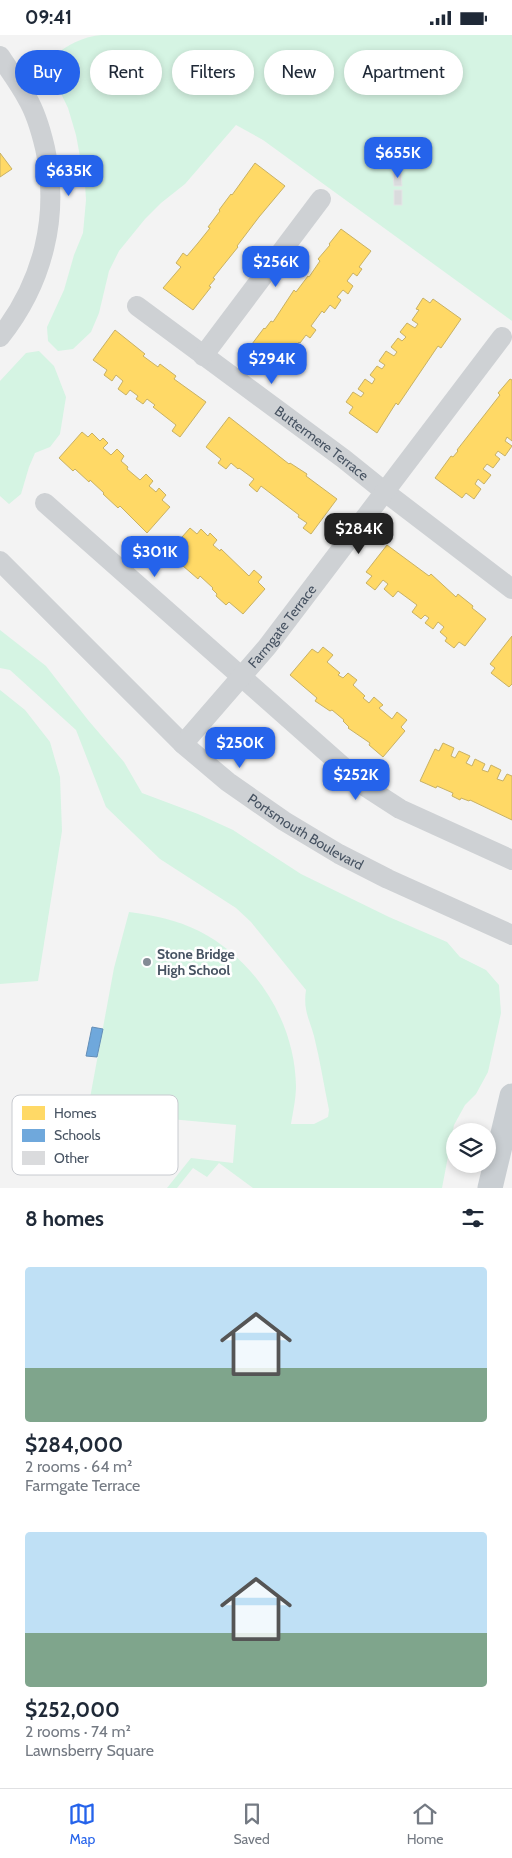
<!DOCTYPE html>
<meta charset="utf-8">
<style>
body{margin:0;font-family:Cabin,sans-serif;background:#f6f6f7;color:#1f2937;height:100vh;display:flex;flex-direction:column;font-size:19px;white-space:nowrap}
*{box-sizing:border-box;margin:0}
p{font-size:16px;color:#747a83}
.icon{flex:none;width:28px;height:28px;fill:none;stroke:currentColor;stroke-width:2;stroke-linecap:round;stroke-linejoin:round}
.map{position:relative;height:1153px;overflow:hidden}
.panel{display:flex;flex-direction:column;background:#fff;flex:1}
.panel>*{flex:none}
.banner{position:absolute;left:15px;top:15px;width:482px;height:45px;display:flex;gap:10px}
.controls{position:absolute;left:446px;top:1088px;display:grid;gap:10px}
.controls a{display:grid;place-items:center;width:50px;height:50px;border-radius:50%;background:#fff;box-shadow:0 2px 8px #0003;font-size:25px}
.price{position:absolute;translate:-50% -42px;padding:0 11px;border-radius:10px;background:#2563eb;color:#fff;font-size:16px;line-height:32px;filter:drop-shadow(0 1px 2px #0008)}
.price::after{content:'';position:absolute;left:50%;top:30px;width:15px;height:11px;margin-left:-8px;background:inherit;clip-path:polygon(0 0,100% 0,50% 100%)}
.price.current{background:#222;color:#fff}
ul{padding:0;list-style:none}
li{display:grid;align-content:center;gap:10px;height:265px;padding:0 25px}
li span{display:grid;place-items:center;height:155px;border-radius:5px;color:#555}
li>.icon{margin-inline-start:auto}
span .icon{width:90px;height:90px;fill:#fffc;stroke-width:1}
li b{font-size:21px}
h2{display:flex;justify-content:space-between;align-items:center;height:60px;padding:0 25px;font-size:21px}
.pill{padding:0 18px;border-radius:22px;background:#fff;box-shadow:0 2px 8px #0003;font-size:18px;line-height:45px}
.pill.current{background:#2563eb;color:#fff}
.status{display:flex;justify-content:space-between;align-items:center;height:35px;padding:0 25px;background:#fff;direction:ltr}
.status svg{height:14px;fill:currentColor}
.tab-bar{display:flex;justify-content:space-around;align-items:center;height:70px;border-top:1px solid #e0e1e3;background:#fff;font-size:14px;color:#747a83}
.tab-bar a{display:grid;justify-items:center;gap:2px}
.tab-bar .current{color:#2563eb}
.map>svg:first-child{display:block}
.green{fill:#d5f4e3}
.homes{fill:#ffd966;stroke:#c8b165}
.schools{fill:#6fa8dc;stroke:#638eb7}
.building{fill:#dadbdd;stroke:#e4e5e6}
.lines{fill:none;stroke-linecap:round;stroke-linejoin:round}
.minor{stroke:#ced1d4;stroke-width:20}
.major{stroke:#c9ced2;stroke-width:25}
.poi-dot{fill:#838b95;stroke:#fff;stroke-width:2}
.labels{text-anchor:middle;stroke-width:5;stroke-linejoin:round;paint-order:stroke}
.street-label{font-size:14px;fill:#475362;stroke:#fff}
.poi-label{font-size:14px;font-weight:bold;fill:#475362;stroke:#fff;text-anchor:start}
.key{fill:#fff;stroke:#c8cbd0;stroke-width:1}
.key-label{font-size:14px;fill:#475362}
</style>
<div class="status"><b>09:41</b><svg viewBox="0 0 49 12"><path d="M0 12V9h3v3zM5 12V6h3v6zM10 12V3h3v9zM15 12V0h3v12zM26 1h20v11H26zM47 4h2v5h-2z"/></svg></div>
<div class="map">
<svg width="512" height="1153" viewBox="0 0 512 1153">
<rect width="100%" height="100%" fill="#f3f3f3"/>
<g class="green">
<path d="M101 0H512V286L263 105 236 90 185 149 161 168 145 184 119 216 109 236 99 278 91 297 73 314 58 316 48 306 47 292 64 255 74 220 83 198 86 165 85 149 76 100 68 73 53 42V22C67 10 82 2 101 0Z"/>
<path d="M39 316 54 331 66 362 60 399 50 412 35 418 29 432 21 459 9 469 0 461V346L26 318Z"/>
<path d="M0 595 46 631 88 685 124 727 142 758 198 779 233 795 301 839 389 882 447 907 460 922 486 935 499 950 501 978 488 1037 476 1059 465 1070 454 1090 442 1153H253L219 1128 207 1142 193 1133 177 1153H167L191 1123 233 1128 236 1090 104 1078 90 1063 114 933 129 877C153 880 177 885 199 896 256 925 295 987 296 1051 296 1063 293 1077 291 1089H314L328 1082 329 1075C324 1051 320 1025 314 1001 309 983 303 975 306 955L251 887 236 873 160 824 106 772 76 695 10 635 0 633Z"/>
<path d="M0 655 25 675 50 707 60 742 62 796 38 946 0 949Z"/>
</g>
<g class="homes">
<path d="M0 118 12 134 0 142Z"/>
<path d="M255 128 285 151 259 182 237 211 238 212 213 243 215 244 209 251 211 252 193 275 163 253 181 232 176 228 183 218 187 221 198 208 210 193 208 192 220 176 219 175 231 159 232 160Z"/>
<path d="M341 194 371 216 359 232 362 234 357 241 353 238 347 246 353 251 348 259 343 255 337 262 341 265 335 274 330 270 324 278 322 276 311 291 316 295 310 303 306 300 300 308 299 307 276 339 246 317 264 293 265 294 271 286 273 287 294 255 296 257 308 241 309 242 320 226 318 224 330 210 329 209Z"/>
<path d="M423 263 430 268 433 264 461 284 441 313 438 311 398 370 396 368 377 398 349 378 353 372 346 367 353 357 361 362 364 358 358 354 365 344 372 349 375 344 370 340 377 331 382 334 385 330 379 326 386 316 394 321 397 317 391 312 398 303 402 306 406 302 400 297 407 288 415 293 418 289 412 285 419 275 416 274Z"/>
<path d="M115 295 145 319 143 321 158 332 160 329 176 341 174 344 206 367 180 402 172 396 176 390 153 372 155 370 147 364 143 369 136 364 138 361 130 355 126 360 118 354 123 346 116 340 112 346 104 340 107 335 93 325Z"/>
<path d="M510 344 512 345V406L507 402 505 406 512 411 505 421 498 416 495 420 500 424 493 433 487 429 483 434 491 440 484 449 478 444 475 449 481 454 474 464 466 458 462 463 435 443 451 421 453 422 458 416 457 415 500 360 498 358Z"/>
<path d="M229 382 289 429 290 428 307 439 306 441 337 464 311 499 303 493 307 488 298 482 299 480 261 451 257 457 249 450 254 444 239 433 238 434 231 428 226 434 218 428 221 424 206 412Z"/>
<path d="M82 397 88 402 92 398 100 406 103 403 108 408 103 413 111 420 117 414 124 421 121 426 128 432 127 434 140 445 146 439 153 446 149 451 156 457 159 453 166 460 162 465 170 472 147 498 120 471 118 473 103 459 104 458 90 445 89 447 75 434 73 436 59 423Z"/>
<path d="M190 493 197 499 201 494 208 501 210 498 217 505 213 510 220 516 221 514 249 541 254 535 262 542 258 547 265 554 243 579 229 567 226 570 216 561 217 559 212 554 213 553 200 541 198 544 175 524 173 526 166 520Z"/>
<path d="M387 510 429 541 431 539 456 562 458 559 473 571 472 573 486 584 465 611 459 607 454 613 445 606 447 603 440 597 444 592 438 587 433 594 425 588 429 583 425 580 421 584 412 577 417 570 398 556 393 562 384 554 388 549 383 545 375 555 366 548 372 541 366 537Z"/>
<path d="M512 601V649L509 652 491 638 495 633 490 629Z"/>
<path d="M323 612 333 620 327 627 340 638 338 640 343 643 348 638 357 645 353 650 365 661 363 663 369 668 374 662 383 670 379 673 392 684 397 677 407 685 401 692 405 696 383 722 369 710 370 708 348 693 349 692 343 686 344 685 332 675 330 676 315 666 317 663 290 640 312 614 318 618Z"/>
<path d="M443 708 454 713 451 721 455 723 459 716 470 721 466 728 472 731 475 724 485 729 482 735 488 737 491 730 501 735 497 744 503 746 507 739 512 741V785L470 765 469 766 461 763 460 765 452 761 453 758 437 751 436 753 420 746 435 714 439 716Z"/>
</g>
<path class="schools" d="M92 992 103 994 97 1022 86 1021Z"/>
<g class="building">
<path d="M401 136 402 151H394L393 137Z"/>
<rect x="394" y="155" width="8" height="15"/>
</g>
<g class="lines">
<g class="minor">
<path d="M0 21C9 35 19 48 27 63 36 78 41 96 45 113 60 181 43 248 0 302"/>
<path id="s1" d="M137 271 344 424 385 457 512 554"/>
<path d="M203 321 321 164"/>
<path d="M45 468 366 752 400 774 512 825"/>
<path id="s2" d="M0 526 183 709 228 747 284 786 339 819 388 844 512 900"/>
<path id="s3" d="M183 709 267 612 502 302"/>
</g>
<path class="major" d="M490 1153 512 1061"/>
</g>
<circle class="poi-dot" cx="147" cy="927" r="5"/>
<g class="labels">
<g class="street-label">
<text dy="5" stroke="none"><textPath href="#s1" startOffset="230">Buttermere Terrace</textPath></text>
<text dy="5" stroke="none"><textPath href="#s3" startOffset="154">Farmgate Terrace</textPath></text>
<text dy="5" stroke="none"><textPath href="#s2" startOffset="410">Portsmouth Boulevard</textPath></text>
</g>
<g class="poi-label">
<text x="157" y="924">Stone Bridge<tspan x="157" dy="16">High School</tspan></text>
</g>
</g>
<rect x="12" y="1060" width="166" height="80" rx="8" class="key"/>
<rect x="22" y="1071" width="23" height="14" fill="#ffd966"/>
<rect x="22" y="1094" width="23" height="13" fill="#6fa8dc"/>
<rect x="22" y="1116" width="23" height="14" fill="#dadbdd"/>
<g class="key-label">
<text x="54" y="1083">Homes</text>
<text x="54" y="1105">Schools</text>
<text x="54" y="1128">Other</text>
</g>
</svg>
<div class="controls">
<a><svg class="icon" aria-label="layers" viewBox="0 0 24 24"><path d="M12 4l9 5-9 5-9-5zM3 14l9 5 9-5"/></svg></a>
</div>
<b class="price" style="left:398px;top:144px">$655K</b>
<b class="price" style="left:69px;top:162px">$635K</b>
<b class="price" style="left:276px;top:253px">$256K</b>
<b class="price" style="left:272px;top:350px">$294K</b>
<b class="price current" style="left:359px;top:520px">$284K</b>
<b class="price" style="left:155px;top:543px">$301K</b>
<b class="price" style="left:240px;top:734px">$250K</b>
<b class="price" style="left:356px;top:766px">$252K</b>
<div class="banner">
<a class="pill current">Buy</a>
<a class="pill">Rent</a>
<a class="pill">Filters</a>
<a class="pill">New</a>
<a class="pill">Apartment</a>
</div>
</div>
<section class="panel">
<h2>8 homes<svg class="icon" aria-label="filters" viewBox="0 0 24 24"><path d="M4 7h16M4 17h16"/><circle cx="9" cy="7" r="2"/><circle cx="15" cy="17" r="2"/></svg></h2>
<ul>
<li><span style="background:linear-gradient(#bfe0f5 65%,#7fa58c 0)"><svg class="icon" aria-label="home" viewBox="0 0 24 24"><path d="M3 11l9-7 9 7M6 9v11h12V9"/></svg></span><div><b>$284,000</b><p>2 rooms · 64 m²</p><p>Farmgate Terrace</p></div></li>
<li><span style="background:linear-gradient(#bfe0f5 65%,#7fa58c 0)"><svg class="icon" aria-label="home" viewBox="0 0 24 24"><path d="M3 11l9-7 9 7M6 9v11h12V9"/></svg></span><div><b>$252,000</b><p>2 rooms · 74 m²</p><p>Lawnsberry Square</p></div></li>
</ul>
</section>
<nav class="tab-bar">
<a class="current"><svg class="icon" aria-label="map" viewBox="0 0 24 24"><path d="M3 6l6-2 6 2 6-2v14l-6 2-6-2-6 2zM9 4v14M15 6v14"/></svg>Map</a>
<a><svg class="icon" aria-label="saved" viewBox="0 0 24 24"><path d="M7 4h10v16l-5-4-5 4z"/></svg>Saved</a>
<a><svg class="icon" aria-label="home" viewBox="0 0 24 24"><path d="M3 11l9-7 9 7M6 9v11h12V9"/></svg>Home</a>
</nav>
